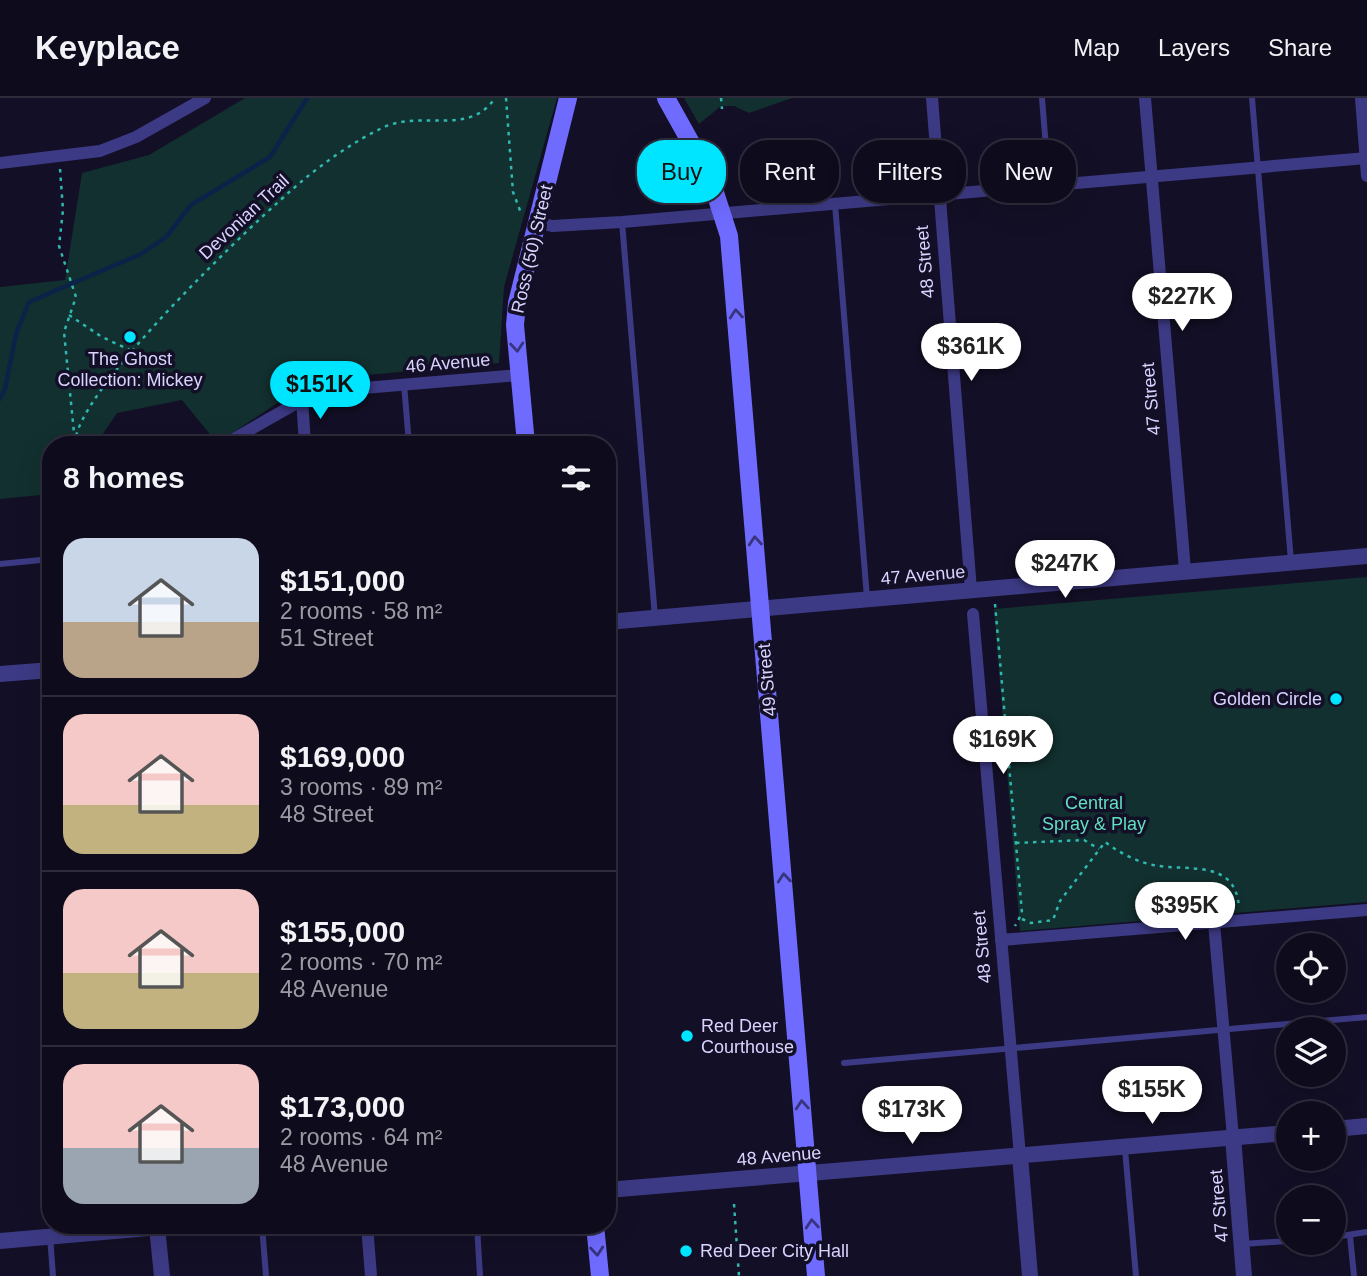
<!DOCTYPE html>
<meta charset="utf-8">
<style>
body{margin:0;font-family:Arial,sans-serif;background:#1c1929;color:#f1f3f6;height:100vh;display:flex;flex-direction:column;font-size:26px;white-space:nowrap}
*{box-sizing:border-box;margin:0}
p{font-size:23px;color:#9b9ba3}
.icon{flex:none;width:38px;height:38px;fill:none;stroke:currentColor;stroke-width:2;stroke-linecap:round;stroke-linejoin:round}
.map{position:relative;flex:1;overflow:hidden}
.drawer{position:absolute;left:42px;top:338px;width:574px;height:798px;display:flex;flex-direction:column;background:#0e0b1c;border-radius:28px;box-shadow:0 7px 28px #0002,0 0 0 2px #2e2b3b}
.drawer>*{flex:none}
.guide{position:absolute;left:637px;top:42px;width:625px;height:63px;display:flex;gap:14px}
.tools{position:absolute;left:1276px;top:835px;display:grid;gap:14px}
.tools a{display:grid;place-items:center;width:70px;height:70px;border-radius:50%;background:#0e0b1c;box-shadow:0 7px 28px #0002,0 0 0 2px #2e2b3b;font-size:35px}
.price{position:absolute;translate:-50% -60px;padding:0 16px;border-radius:24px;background:#fff;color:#222;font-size:23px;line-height:46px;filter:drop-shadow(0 2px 4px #0008)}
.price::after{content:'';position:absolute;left:50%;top:42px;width:21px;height:16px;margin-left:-10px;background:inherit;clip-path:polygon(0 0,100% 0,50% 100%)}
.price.current{background:#00e5ff;color:#111}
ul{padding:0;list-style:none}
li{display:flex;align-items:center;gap:21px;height:175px;padding:0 21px}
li+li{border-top:2px solid #2e2b3b}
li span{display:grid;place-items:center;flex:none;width:196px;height:140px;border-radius:21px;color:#555}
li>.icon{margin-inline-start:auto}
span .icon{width:84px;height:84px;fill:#fffc;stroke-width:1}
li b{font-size:30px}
h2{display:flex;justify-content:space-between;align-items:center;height:84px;padding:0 21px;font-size:30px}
.pill{padding:0 24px;border-radius:28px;background:#0e0b1c;box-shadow:0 7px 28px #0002,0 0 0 2px #2e2b3b;font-size:24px;line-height:63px}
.pill.current{background:#00e5ff;color:#111}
header{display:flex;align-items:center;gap:42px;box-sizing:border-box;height:98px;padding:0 35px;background:#0e0b1c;border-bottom:2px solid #2e2b3b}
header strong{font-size:33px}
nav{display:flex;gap:38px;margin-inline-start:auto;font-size:24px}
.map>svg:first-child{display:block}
.green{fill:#12302f}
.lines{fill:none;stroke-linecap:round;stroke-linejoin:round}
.stream{stroke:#0c2248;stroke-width:4.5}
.path{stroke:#2fb8b0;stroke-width:2.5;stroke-dasharray:3.5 5;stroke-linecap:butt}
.service{stroke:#3d3a85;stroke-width:6}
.minor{stroke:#3d3a85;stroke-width:12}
.tertiary{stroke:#3d3a85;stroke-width:16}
.secondary{stroke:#6f6bff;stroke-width:18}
.oneway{stroke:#38347d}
.poi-dot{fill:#00e5ff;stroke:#130f26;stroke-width:2.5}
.labels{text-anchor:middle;stroke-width:7;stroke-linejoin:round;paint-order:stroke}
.street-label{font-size:18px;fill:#d9d4ff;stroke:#130f26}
.poi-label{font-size:18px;fill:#d9d4ff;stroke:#130f26;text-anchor:start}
.park-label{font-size:18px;fill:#5fe0c0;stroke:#130f26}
</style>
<header>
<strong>Keyplace</strong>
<nav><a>Map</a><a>Layers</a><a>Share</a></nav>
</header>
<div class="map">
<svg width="1367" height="1178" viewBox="0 0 1367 1178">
<rect width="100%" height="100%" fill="#130f26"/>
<g class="green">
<path d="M245 0H557L504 189 499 265 312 282 217 345 182 302 117 315 96 346H51V396L0 401V189L65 182 82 75 149 57Z"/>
<path d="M684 0H792L749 15 734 8H721L699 26Z"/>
<path d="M1367 479V804L1020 833 994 511Z"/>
</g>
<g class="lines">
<path class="stream" d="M0 301 5 291 16 236 29 204 141 156 166 139 191 107 270 59 307 0"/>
<g class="path">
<path d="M506 0 513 94 521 115"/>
<path d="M721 0 722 11"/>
<path d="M60 71 63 112 59 148 76 199 64 234 74 335"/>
<path d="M69 217 102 239 132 253"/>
<path d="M75 346C74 294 257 121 302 83 326 63 355 43 382 30 422 11 469 39 495 0"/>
<path d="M995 506 1022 815 1015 828"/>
<path d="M1016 745 1084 742 1099 751"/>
<path d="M1022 821 1031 825 1053 822 1060 803 1105 744C1120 755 1135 763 1153 767 1188 774 1236 760 1239 810"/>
<path d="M734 1106 739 1178"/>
</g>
<g class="service">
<path d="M1042 0 1049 87"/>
<path d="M1252 0 1291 463"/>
<path d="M835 106 867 500"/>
<path d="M622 124 655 519"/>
<path d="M404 286 409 346"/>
<path d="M0 466 51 461"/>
<path d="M844 965 1367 919"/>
<path d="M1125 1051 1136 1178"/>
<path d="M262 1127 266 1178"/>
<path d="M477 1127 480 1178"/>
<path d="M50 1138 53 1178"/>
<path d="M1350 1138 1354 1178"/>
<path d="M1334 1139 1367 1134"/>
<path d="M1242 1146 1288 1143"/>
</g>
<g class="minor">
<path d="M932 0 971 492"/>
<path d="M1145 0 1185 472"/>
<path d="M1361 0 1367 78"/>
<path d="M0 65 100 53 136 39 205 0"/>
<path d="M537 124 552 128 622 124 1367 60"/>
<path d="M302 301 305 346"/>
<path d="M225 346 316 294 519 277"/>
<path d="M973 516 1020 1058"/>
<path d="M1214 825 1233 1039"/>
<path d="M1001 842 1367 812"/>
<path d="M367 1127 371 1178"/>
</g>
<g class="tertiary">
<path d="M607 524 1367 458"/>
<path d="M0 576 51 572"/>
<path d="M1334 1031 1367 1028"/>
<path d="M1233 1039 1244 1178"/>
<path d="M1020 1058 1030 1178"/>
<path d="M607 1092 1288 1035"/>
<path d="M157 1129 162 1178"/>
<path d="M0 1143 183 1127"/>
</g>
<g class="secondary">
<path d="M666 0 710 79 729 138 816 1178"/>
<path d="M526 346 515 227 517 205 568 0"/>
<path d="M595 1127 600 1178"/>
</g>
</g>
<defs><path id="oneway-chevron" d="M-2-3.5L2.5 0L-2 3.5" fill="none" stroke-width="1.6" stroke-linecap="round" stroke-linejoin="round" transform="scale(1.75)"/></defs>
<g class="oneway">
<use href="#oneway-chevron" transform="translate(736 216) rotate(-95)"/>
<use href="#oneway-chevron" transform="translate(517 249) rotate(85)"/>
<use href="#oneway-chevron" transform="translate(755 443) rotate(-95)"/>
<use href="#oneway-chevron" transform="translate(784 780) rotate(-95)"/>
<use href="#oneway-chevron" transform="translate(802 1007) rotate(-94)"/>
<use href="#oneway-chevron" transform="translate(812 1126) rotate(-95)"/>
<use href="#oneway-chevron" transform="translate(597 1153) rotate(85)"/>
</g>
<g class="poi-dot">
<circle cx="130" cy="239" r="7"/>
<circle cx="1336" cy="601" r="7"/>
<circle cx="687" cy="938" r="7"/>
<circle cx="686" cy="1153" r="7"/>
</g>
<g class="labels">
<g class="street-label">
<text transform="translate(244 119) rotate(-43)" y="6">Devonian Trail</text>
<text transform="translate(532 151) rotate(-77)" y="6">Ross (50) Street</text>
<text transform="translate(925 164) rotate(-95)" y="6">48 Street</text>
<text transform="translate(448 265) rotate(-5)" y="6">46 Avenue</text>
<text transform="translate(1151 301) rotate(-95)" y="6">47 Street</text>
<text transform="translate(923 477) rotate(-5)" y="6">47 Avenue</text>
<text transform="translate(767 582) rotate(-95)" y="6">49 Street</text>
<text transform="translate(982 849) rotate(-95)" y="6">48 Street</text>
<text transform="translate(779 1058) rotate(-5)" y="6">48 Avenue</text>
<text transform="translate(1219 1108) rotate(-95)" y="6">47 Street</text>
</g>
<g class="poi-label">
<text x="130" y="267" text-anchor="middle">The Ghost<tspan x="130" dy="21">Collection: Mickey</tspan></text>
<text x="1322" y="607" text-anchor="end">Golden Circle</text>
<text x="701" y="934">Red Deer<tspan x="701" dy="21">Courthouse</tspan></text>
<text x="700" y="1159">Red Deer City Hall</text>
</g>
<g class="park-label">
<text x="1094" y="711">Central<tspan x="1094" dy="21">Spray &amp; Play</tspan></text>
</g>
</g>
</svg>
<div class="tools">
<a><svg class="icon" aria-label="locate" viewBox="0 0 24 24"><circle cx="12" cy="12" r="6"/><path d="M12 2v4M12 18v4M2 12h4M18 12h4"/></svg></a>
<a><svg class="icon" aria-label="layers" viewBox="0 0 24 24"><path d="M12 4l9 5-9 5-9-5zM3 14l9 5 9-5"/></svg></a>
<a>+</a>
<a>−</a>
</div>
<b class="price" style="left:1182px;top:235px">$227K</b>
<b class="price" style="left:971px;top:285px">$361K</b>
<b class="price current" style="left:320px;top:323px">$151K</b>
<b class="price" style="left:1065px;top:502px">$247K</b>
<b class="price" style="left:1003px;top:678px">$169K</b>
<b class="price" style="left:1185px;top:844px">$395K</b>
<b class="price" style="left:1152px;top:1028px">$155K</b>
<b class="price" style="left:912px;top:1048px">$173K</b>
<div class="guide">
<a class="pill current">Buy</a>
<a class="pill">Rent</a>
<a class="pill">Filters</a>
<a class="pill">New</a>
</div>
<section class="drawer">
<h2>8 homes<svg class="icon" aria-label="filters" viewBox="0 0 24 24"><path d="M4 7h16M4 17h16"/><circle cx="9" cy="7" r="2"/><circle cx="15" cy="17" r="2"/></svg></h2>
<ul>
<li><span style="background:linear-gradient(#c9d6e8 60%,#b9a48a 0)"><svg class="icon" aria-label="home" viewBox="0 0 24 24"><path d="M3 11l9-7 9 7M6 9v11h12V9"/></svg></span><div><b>$151,000</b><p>2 rooms · 58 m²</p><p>51 Street</p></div></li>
<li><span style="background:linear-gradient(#f6c9c9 65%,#c2b280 0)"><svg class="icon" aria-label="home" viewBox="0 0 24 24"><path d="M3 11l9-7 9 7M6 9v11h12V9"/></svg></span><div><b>$169,000</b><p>3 rooms · 89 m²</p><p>48 Street</p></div></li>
<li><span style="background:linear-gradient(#f6c9c9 60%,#c2b280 0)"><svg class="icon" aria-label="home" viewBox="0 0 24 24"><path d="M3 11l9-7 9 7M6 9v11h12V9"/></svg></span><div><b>$155,000</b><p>2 rooms · 70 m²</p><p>48 Avenue</p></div></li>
<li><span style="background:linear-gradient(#f6c9c9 60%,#9aa5b1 0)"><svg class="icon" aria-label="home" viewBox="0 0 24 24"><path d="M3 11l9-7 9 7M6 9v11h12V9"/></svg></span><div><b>$173,000</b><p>2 rooms · 64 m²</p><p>48 Avenue</p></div></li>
</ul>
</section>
</div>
